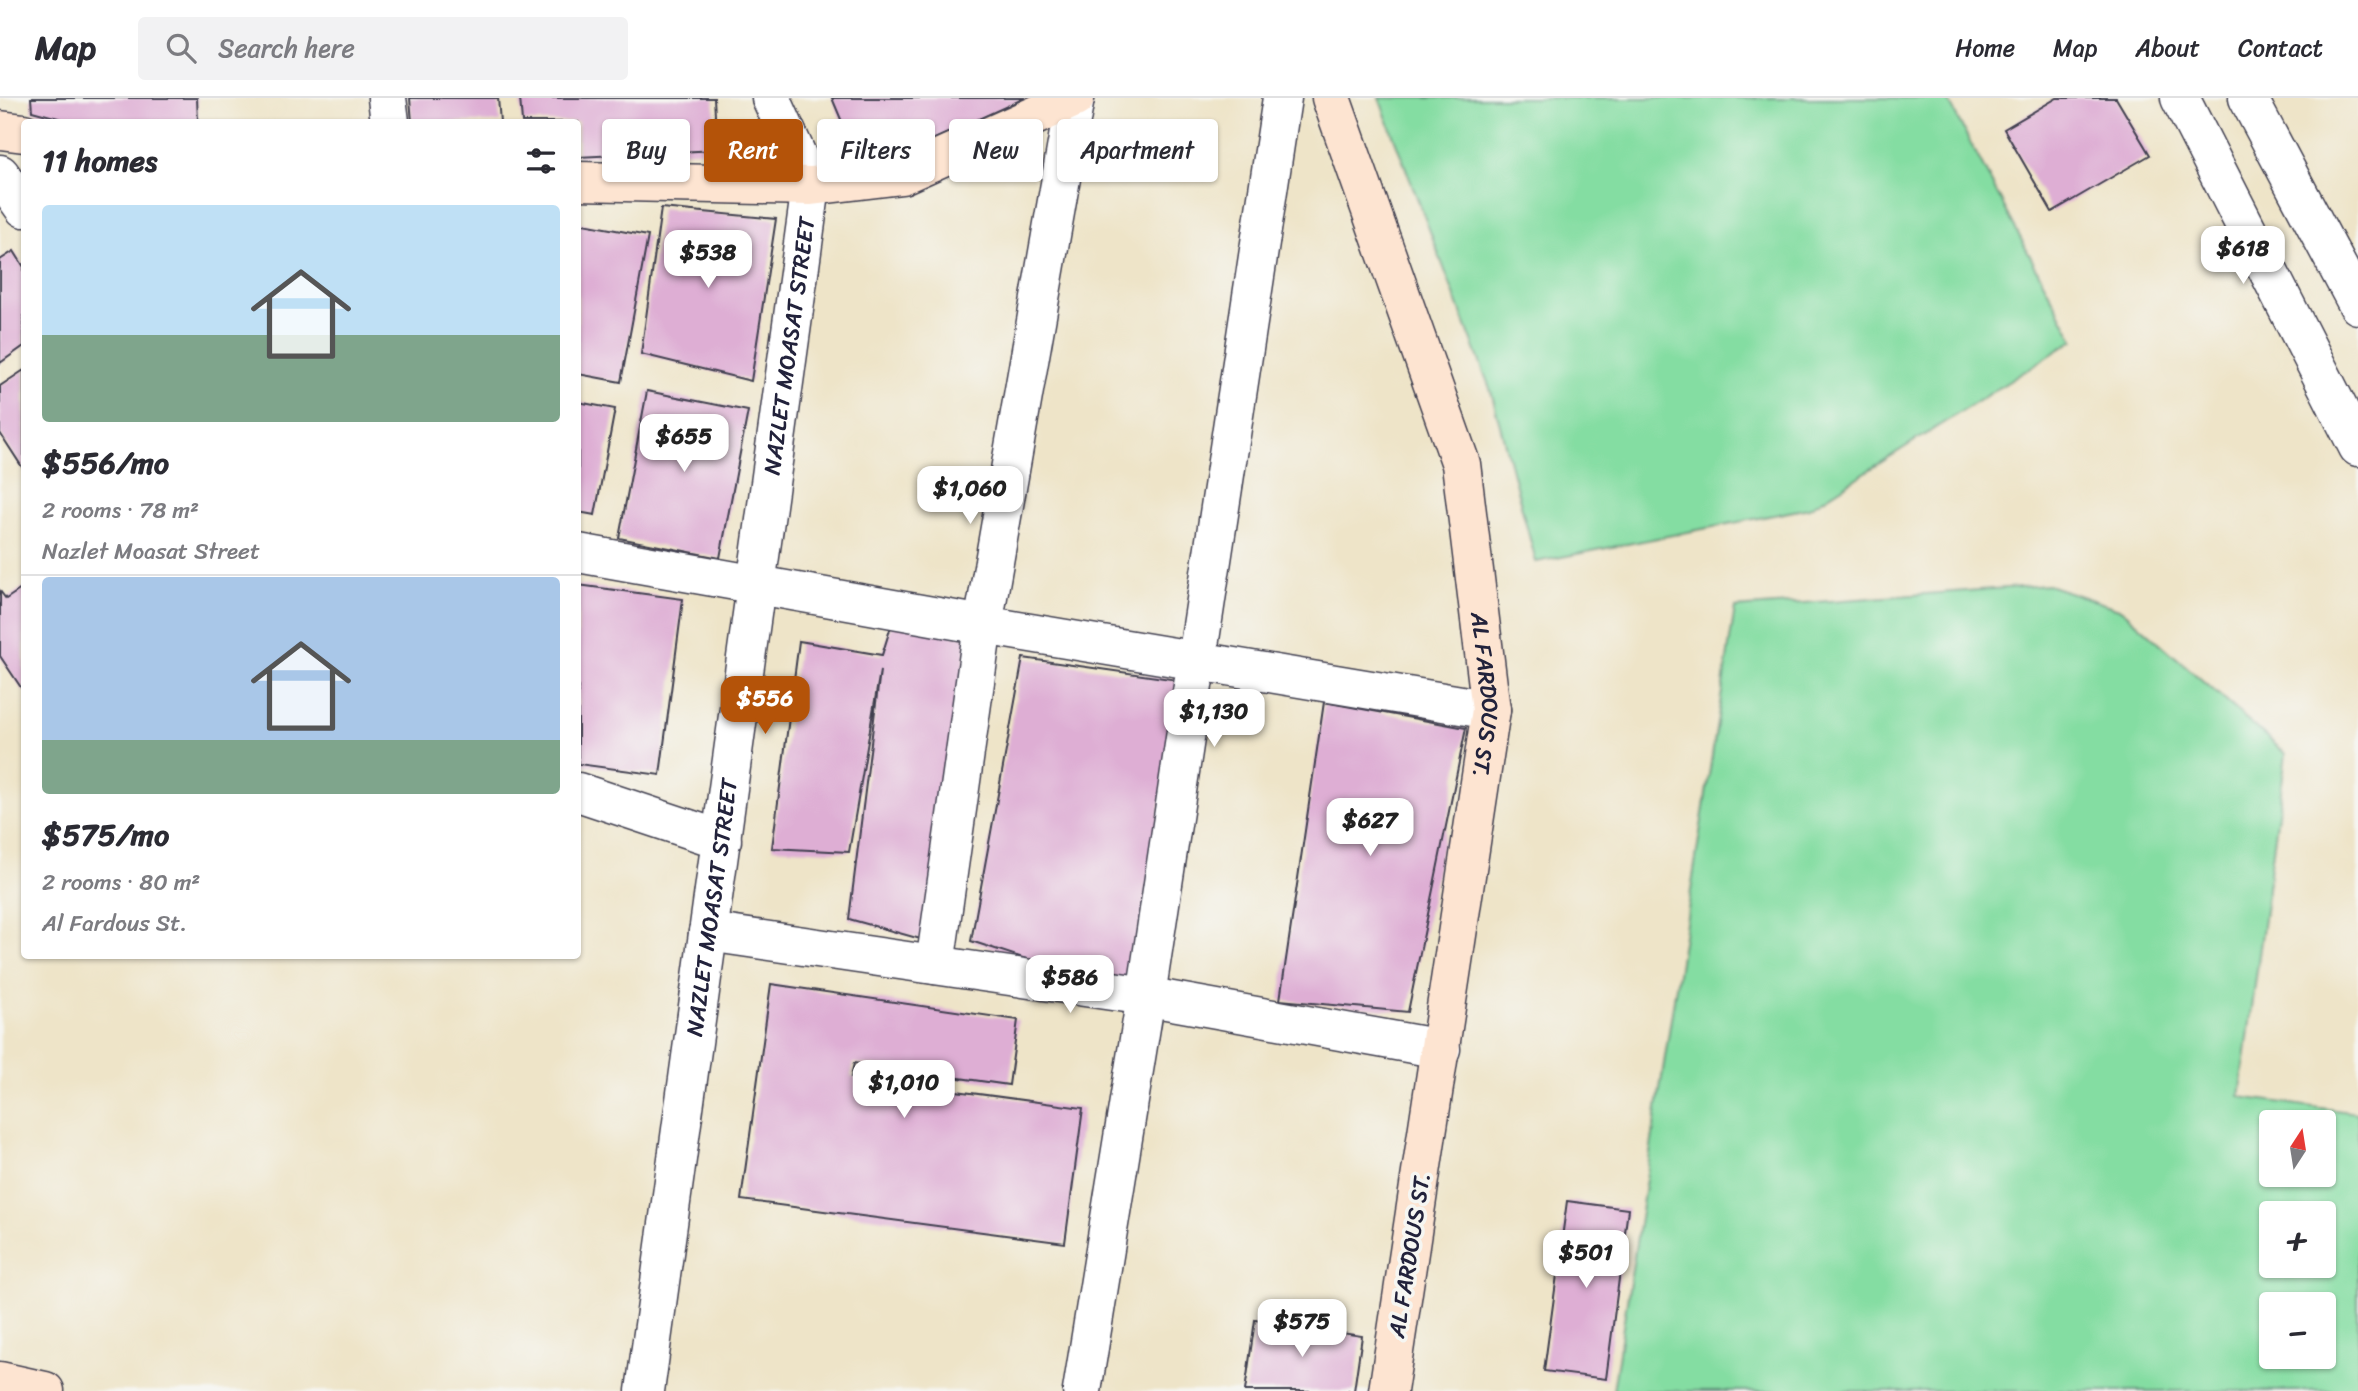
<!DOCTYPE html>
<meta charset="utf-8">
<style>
body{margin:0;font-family:Sriracha,sans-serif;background:#f2f2f3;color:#2b2b33;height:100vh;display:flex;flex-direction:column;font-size:26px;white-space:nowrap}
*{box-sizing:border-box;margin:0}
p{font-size:23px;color:#7c7c81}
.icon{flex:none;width:38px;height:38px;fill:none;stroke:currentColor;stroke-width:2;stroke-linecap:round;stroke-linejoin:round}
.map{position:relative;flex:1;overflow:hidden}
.panel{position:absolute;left:21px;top:21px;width:560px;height:840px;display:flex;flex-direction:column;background:#fff;border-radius:7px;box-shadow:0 2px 5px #0004}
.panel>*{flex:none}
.top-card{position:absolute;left:602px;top:21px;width:665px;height:63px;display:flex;gap:14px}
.needle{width:46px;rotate:12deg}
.fabs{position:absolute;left:2259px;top:1012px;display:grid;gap:14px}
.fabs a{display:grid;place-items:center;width:77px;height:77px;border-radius:7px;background:#fff;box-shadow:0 2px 5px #0004;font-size:35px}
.price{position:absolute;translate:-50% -60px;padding:0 16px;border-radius:14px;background:#fff;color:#222;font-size:23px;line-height:46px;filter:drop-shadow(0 2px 4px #0008)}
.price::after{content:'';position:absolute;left:50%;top:42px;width:21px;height:16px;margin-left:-10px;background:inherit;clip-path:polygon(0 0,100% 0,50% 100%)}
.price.on{background:#b45309;color:#fff}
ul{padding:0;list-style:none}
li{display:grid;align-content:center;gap:14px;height:371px;padding:0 21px}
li+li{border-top:2px solid #e1e1e2}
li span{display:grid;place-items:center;height:217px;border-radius:7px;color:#555}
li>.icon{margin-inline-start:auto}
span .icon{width:126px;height:126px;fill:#fffc;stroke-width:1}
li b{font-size:30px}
h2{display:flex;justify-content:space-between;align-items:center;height:84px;padding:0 21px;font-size:30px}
.tag{padding:0 24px;border-radius:7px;background:#fff;box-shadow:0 2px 5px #0004;font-size:24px;line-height:63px}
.tag.on{background:#b45309;color:#fff}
header{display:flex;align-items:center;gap:42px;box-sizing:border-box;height:98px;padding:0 35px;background:#fff;border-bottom:2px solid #e1e1e2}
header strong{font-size:33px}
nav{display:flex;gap:38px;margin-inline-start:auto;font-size:24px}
.search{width:490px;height:63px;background:#f2f2f3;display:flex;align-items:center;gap:18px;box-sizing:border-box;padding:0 24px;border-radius:7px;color:#7c7c81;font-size:26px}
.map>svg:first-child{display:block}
.green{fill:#84dda2;stroke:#53806e;stroke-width:2;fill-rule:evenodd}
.building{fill:#deaed4}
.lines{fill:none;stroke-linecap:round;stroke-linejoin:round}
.street-casing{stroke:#413f50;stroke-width:41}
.secondary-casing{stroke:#413f50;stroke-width:41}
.street{stroke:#fff;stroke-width:38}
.secondary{stroke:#fde4d1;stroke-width:38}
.labels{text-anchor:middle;stroke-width:7;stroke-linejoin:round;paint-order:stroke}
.street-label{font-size:23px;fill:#22223b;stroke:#f6f6f2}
</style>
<header>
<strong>Map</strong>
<div class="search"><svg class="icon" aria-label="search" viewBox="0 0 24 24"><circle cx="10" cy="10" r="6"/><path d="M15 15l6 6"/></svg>Search here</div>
<nav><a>Home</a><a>Map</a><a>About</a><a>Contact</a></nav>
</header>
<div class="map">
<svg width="2358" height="1293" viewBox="0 0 2358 1293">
<rect width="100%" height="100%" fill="#f6f6f2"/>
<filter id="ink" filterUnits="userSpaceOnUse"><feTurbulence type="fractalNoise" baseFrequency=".0143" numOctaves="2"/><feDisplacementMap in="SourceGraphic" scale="14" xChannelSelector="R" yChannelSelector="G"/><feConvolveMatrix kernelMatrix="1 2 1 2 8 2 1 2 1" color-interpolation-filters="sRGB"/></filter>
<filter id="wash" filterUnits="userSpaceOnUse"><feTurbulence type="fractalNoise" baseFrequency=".00686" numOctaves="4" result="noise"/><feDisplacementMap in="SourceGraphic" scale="28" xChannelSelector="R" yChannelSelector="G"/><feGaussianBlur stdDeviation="1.57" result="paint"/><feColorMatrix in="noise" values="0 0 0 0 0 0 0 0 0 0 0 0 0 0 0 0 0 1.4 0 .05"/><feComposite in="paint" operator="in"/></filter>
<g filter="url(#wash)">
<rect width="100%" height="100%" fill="#eee4c8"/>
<g class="green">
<path d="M1379 0H1947L2074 242 1809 410 1536 464 1491 293Z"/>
<path d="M2048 487 2122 512 2286 656 2240 999 2358 1015V1293H1613L1735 510ZM2272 1024H2324V1076H2272ZM2272 1115H2324V1167H2272ZM2272 1206H2324V1258H2272Z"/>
</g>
<g id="blocks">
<g class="building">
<path d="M31 0H197L198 24H73L32 13Z"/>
<path d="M410 0H498L500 24H412Z"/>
<path d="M520 0H714L717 52 578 59V24H522Z"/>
<path d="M832 0H1025L897 58 858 62Z"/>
<path d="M2057 0H2116L2150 57 2052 114 2004 31Z"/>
<path d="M661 110 776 121 751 283 641 256Z"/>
<path d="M578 125 648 138 621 284 578 276Z"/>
<path d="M14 153 24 169V248L0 265V162Z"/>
<path d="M24 272V372L0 335V288Z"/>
<path d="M647 293 748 313 720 460 619 440Z"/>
<path d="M578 304 615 311 595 417 578 414Z"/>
<path d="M578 487 683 501 660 677 578 666Z"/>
<path d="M24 489V594L0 558V493L6 501Z"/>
<path d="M892 525 968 539 924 842 849 821 880 573 849 754 772 750 799 543 882 557Z"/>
<path d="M1023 560 1178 582 1133 896 971 843Z"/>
<path d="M1324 604 1466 630 1408 914 1280 902Z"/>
<path d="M771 886 1018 922 1009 987 854 965 851 979 1083 1010 1065 1145 741 1102Z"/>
<path d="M1567 1103 1628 1111 1606 1281 1544 1273Z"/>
<path d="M1255 1222 1362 1238 1354 1293H1245Z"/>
</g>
</g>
</g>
<g filter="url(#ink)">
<use href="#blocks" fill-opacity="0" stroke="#413f50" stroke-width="2"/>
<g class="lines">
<g class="street-casing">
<g id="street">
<path d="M387 0 390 24"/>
<path d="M2180 0 2358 349"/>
<path d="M2248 0 2358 207"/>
<path d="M0 76 24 110"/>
<path d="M578 455 983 527 1491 612"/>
<path d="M578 694 722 742"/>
<path d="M708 834 1133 896 1441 951"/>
<path d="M935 867 983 527 1075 0"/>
<path id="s1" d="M645 1293 811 88 771 0"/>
<path d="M1082 1293 1146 898 1282 0"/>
</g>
</g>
<g class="secondary-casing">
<g id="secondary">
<path id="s2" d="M1331 0 1461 366 1491 612 1388 1293"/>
<path d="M0 32 24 35"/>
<path d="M578 83 811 88 902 77 1075 0"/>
<path d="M0 1283 45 1293"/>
</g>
</g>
<use href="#street" class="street"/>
<use href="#secondary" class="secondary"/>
</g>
</g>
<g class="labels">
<g class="street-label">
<text dy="8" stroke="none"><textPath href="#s1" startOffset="1055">NAZLET MOASAT STREET</textPath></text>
<text dy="8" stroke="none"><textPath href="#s2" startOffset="621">AL FARDOUS ST.</textPath></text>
<text dy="8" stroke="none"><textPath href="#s1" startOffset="488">NAZLET MOASAT STREET</textPath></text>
<text transform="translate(1409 1157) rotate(-81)" y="8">AL FARDOUS ST.</text>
</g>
</g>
</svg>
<div class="fabs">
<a><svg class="needle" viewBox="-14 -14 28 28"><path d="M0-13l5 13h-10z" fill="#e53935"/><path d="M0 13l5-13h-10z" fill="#7c7c81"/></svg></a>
<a>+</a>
<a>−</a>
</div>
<b class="price" style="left:2243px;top:188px">$618</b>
<b class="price" style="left:708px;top:192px">$538</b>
<b class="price" style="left:684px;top:376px">$655</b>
<b class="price" style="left:970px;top:428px">$1,060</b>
<b class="price on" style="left:765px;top:638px">$556</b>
<b class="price" style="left:1214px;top:651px">$1,130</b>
<b class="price" style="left:1370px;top:760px">$627</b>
<b class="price" style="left:1070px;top:917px">$586</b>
<b class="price" style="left:904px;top:1022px">$1,010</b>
<b class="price" style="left:1586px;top:1192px">$501</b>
<b class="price" style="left:1302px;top:1261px">$575</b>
<div class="top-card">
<a class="tag">Buy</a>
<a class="tag on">Rent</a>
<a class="tag">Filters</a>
<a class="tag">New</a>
<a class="tag">Apartment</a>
</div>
<section class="panel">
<h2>11 homes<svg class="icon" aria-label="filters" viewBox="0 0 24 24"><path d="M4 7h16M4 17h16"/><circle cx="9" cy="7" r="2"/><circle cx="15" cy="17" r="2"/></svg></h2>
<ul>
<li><span style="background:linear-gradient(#bfe0f5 60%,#7fa58c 0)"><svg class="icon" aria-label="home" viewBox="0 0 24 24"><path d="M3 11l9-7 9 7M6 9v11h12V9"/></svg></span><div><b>$556/mo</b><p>2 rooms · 78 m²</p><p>Nazlet Moasat Street</p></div></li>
<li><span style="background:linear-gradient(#a9c7e8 75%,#7fa58c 0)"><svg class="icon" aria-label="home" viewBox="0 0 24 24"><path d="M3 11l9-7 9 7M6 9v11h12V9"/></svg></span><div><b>$575/mo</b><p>2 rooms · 80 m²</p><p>Al Fardous St.</p></div></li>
</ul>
</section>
</div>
